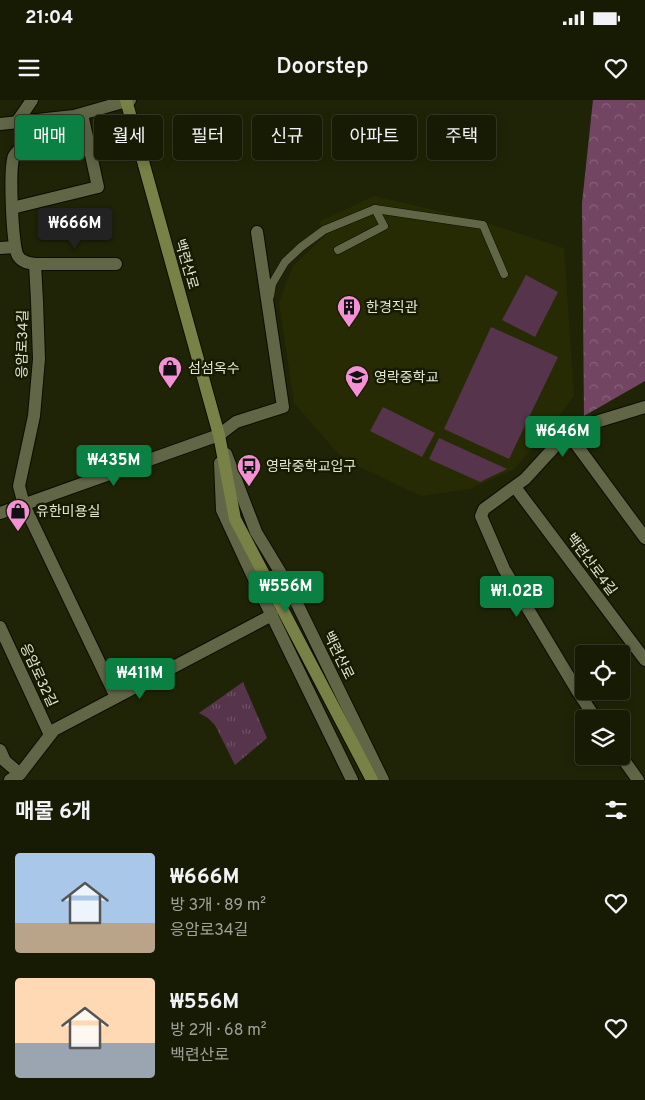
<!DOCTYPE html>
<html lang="ko">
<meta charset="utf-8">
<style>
body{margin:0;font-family:Overpass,"Noto Sans KR",sans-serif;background:#21240e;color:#f1f3f6;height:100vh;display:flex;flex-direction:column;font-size:19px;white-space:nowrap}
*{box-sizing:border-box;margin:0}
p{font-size:16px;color:#9fa19a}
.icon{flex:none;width:28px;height:28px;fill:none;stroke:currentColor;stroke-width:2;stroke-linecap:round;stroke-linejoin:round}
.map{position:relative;height:680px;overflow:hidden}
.details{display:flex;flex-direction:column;background:#181b04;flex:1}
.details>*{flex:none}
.banner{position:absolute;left:15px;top:15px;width:615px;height:45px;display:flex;gap:10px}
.buttons{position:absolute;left:575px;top:545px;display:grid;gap:10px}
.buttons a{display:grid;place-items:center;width:55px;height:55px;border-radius:5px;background:#181b04;box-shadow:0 2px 12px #0003,0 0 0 1px #363926;font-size:25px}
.price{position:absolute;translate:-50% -42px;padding:0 11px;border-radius:5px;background:#0b8043;color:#fff;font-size:16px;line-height:32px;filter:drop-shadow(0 1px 2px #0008)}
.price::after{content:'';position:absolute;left:50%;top:30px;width:15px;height:11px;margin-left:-8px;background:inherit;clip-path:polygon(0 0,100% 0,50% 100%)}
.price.current{background:#222;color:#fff}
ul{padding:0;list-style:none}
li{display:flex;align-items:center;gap:15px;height:125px;padding:0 15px}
li span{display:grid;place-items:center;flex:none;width:140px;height:100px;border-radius:5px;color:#555}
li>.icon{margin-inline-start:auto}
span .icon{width:60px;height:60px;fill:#fffc;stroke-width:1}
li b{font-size:21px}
h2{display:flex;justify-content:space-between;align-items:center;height:60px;padding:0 15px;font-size:21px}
.tag{padding:0 18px;border-radius:5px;background:#181b04;box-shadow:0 2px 12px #0003,0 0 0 1px #363926;font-size:18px;line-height:45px}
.tag.current{background:#0b8043;color:#fff}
.status{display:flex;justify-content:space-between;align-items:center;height:35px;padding:0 25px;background:#181b04;direction:ltr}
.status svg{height:14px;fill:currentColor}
header{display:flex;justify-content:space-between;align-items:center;height:65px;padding:0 15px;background:#181b04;font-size:22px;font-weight:600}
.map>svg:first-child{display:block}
.built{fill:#262b04}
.forest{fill:url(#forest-crowns)}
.park{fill:url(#park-tufts)}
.garden{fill:#56344b}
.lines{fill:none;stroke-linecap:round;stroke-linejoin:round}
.lane-casing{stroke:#0a0d00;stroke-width:9}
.street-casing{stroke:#0a0d00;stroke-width:14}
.secondary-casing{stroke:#0a0d00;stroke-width:14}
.lane{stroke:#606646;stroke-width:8}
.street{stroke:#606646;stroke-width:12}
.secondary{stroke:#788146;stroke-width:12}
.labels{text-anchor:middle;stroke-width:5;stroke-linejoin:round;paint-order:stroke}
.street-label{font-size:14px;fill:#e3e6d4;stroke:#171b00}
.poi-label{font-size:14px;fill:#e3e6d4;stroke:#171b00;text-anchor:start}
</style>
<div class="status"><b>21:04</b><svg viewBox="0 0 49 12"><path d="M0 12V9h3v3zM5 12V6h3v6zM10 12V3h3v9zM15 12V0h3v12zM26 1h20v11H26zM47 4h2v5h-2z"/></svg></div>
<header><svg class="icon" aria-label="menu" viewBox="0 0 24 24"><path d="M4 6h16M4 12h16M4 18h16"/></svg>Doorstep<svg class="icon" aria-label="heart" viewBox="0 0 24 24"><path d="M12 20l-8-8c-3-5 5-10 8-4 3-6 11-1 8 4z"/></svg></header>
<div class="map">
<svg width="645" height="680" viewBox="0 0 645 680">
<defs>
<pattern id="forest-crowns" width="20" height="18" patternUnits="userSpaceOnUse" patternTransform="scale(1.25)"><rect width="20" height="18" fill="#724663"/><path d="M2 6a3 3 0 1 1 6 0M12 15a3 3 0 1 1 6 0" fill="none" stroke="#866178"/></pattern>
<pattern id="park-tufts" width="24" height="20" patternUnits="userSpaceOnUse" patternTransform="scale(1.25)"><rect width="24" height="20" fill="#56344b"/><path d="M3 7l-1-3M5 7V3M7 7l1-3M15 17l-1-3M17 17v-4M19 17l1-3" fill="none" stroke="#6e5164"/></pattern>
</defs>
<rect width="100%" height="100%" fill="#202406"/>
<path class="built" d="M374 96 477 120 564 148 574 296 543 337 513 370 470 389 421 396 343 359 294 303 279 202 293 166 327 134 319 122Z"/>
<path class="forest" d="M593 0H645V281L584 316 582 103Z"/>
<path class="park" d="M243 582 267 638 235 665 215 625 208 618 199 613Z"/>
<g class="garden">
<path d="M526 175 558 192 535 237 502 220Z"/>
<path d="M491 227 558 257 509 359 444 329Z"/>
<path d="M383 307 435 333 422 357 370 331Z"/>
<path d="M439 338 507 369 480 382 429 359Z"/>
</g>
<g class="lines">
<g class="lane-casing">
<g id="lane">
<path d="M338 150 384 126 375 109"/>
<path d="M270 196 272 184 285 162 301 147 324 130 375 109 483 125 504 174"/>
</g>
</g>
<g class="street-casing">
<g id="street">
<path d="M33 20C33 23 34 29 33 32 31 39 18 49 14 56 9 67 12 147 18 156 22 162 28 163 35 164H116"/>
<path d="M17 22 32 0"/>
<path d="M0 24 74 16 130 0"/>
<path d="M12 108 98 87 82 14"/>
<path d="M0 148 15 147"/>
<path d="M35 164 37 201 39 259 34 316 19 386 24 405 116 597"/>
<path d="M570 336 645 438"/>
<path d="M226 354 256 432 288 485 383 680"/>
<path d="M220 363 222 410 254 479 352 680"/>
<path d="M515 387 645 560"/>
<path d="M0 413 219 335 236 322 283 307 257 132"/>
<path d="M0 527 50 635"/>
<path d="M596 619 578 592 504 469 481 416 484 409 525 379 559 342 586 325 645 307"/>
<path d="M0 650 5 661 20 674"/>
<path d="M621 656 638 680"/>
<path d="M10 680 20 674 54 630 272 515"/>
</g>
</g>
<g class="secondary-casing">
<path id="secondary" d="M126 0 219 335 235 419 372 680"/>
</g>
<use href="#lane" class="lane"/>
<use href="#street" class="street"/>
<use href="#secondary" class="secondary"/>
</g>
<defs>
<g id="building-pin" transform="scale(1.25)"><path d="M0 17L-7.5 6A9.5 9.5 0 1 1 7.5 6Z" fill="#f491d4" stroke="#171b00"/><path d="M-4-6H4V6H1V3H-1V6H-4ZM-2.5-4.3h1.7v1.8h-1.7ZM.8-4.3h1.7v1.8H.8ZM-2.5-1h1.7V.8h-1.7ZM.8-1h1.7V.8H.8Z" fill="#111"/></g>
<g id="shop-pin" transform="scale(1.25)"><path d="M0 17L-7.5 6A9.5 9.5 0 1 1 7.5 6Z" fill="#f491d4" stroke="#171b00"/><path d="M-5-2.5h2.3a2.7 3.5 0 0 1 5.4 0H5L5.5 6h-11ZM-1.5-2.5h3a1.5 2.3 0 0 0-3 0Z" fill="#111"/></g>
<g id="school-pin" transform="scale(1.25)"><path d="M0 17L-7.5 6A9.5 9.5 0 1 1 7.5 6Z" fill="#f491d4" stroke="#171b00"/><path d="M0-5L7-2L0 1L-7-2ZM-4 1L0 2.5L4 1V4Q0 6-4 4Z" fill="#111"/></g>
<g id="bus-pin" transform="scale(1.25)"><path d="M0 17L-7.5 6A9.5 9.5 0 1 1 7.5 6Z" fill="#f491d4" stroke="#171b00"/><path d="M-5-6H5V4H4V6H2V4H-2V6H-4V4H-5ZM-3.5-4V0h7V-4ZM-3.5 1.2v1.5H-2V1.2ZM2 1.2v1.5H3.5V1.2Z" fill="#111"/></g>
</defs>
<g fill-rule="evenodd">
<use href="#building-pin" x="349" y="207"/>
<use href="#shop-pin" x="170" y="268"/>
<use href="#school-pin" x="357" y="277"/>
<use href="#bus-pin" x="249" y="366"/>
<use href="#shop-pin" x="18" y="411"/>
</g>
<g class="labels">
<g class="street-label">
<text transform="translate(187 164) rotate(74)" y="5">백련산로</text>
<text transform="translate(22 244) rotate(-89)" y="5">응암로34길</text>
<text transform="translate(592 464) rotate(53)" y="5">백련산로4길</text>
<text transform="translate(339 555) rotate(64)" y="5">백련산로</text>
<text transform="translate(39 575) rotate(65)" y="5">응암로32길</text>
</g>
<g class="poi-label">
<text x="366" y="212">한경직관</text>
<text x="188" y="273">섬섬옥수</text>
<text x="374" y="282">영락중학교</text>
<text x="266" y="371">영락중학교입구</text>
<text x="36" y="416">유한미용실</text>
</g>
</g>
</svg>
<div class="buttons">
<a><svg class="icon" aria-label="locate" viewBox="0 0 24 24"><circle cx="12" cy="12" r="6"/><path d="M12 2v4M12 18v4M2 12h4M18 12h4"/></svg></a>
<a><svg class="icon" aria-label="layers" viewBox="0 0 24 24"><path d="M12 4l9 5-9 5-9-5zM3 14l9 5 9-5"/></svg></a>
</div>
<b class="price current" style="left:75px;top:150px">₩666M</b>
<b class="price" style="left:563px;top:358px">₩646M</b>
<b class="price" style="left:114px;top:387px">₩435M</b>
<b class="price" style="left:286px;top:513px">₩556M</b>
<b class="price" style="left:517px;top:518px">₩1.02B</b>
<b class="price" style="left:140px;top:600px">₩411M</b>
<div class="banner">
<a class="tag current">매매</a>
<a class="tag">월세</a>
<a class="tag">필터</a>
<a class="tag">신규</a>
<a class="tag">아파트</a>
<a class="tag">주택</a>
</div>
</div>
<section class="details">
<h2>매물 6개<svg class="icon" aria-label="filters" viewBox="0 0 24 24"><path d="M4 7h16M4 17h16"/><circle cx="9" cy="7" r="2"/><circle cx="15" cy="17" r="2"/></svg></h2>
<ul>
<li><span style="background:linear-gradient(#a9c7e8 70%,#b9a48a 0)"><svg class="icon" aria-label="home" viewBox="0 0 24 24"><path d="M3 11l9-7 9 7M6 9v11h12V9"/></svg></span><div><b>₩666M</b><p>방 3개 · 89 m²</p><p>응암로34길</p></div><svg class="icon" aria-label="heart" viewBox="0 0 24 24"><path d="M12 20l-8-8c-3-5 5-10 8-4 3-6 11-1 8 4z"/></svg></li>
<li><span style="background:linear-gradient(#ffd9b3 65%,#9aa5b1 0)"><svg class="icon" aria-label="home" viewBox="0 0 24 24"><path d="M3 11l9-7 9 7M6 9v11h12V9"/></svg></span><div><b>₩556M</b><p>방 2개 · 68 m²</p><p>백련산로</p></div><svg class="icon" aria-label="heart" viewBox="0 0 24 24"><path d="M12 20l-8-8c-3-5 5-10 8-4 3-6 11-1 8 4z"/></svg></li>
</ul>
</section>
